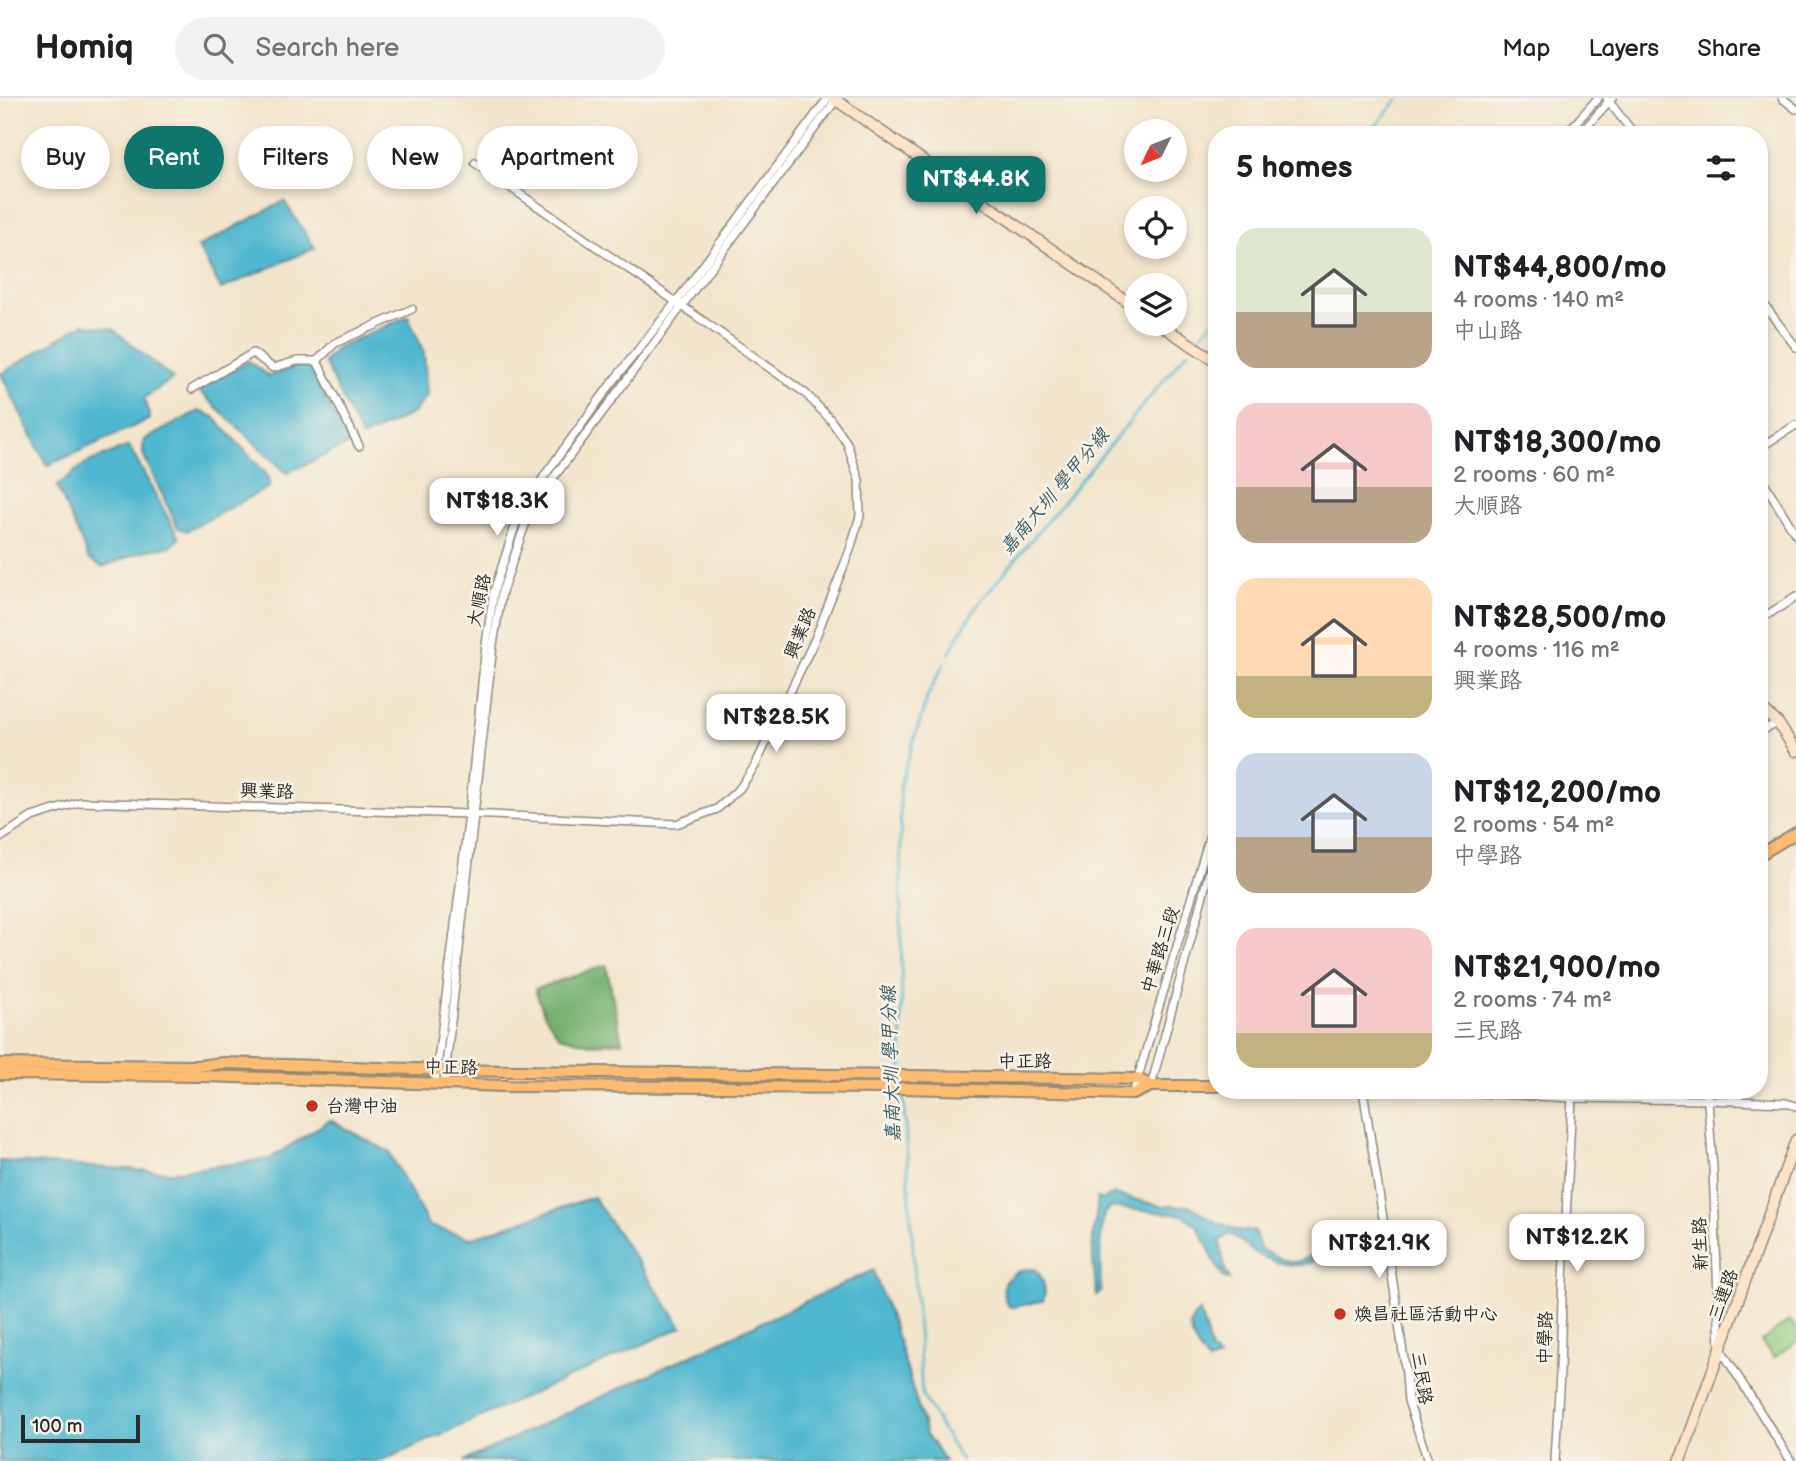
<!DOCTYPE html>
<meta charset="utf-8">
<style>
body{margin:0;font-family:"Balsamiq Sans","LXGW WenKai TC",sans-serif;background:#f2f2f2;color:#202124;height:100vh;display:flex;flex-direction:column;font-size:26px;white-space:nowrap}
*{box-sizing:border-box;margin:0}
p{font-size:23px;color:#757577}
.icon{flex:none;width:38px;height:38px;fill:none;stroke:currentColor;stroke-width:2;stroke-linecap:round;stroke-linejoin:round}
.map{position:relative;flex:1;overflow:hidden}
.drawer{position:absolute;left:1208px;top:28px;width:560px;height:973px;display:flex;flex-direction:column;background:#fff;border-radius:28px;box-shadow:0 4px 10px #0003}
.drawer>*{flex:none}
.banner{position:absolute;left:21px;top:28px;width:665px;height:63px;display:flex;gap:14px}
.needle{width:46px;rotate:227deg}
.controls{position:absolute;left:1124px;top:21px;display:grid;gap:14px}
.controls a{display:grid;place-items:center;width:63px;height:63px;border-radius:50%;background:#fff;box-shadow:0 4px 10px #0003;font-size:35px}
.scale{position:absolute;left:21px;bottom:18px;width:119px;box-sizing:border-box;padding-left:7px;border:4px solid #2b2b2b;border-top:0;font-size:19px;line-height:24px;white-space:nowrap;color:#2b2b2b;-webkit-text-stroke:5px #f7f3e8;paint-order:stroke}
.price{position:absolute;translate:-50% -60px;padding:0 16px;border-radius:14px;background:#fff;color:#222;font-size:23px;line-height:46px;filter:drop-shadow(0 2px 4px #0008)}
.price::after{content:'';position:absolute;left:50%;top:42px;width:21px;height:16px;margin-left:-10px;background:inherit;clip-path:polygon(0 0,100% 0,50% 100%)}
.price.active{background:#0f766e;color:#fff}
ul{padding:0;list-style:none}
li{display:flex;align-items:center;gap:21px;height:175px;padding:0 28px}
li span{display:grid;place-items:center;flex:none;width:196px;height:140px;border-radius:21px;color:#555}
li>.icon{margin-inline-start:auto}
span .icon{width:84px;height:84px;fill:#fffc;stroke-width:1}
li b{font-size:30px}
h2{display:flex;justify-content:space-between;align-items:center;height:84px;padding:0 28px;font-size:30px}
.pill{padding:0 24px;border-radius:32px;background:#fff;box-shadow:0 4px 10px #0003;font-size:24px;line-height:63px}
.pill.active{background:#0f766e;color:#fff}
header{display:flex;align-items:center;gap:42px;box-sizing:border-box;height:98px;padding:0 35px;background:#fff;border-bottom:2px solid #e0e0e0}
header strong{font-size:33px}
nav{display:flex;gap:38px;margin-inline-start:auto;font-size:24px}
.search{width:490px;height:63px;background:#f2f2f2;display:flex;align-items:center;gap:18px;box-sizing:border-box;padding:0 24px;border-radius:38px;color:#757577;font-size:26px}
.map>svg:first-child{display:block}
.green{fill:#93ce82;stroke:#5f7c56;stroke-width:2}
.forest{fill:#76b170;stroke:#506e4e;stroke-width:2}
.water{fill:#50b7cf;stroke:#3e717d;stroke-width:2}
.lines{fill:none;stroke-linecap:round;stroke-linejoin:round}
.stream{stroke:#50b7cf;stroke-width:2.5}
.minor-casing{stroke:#8f887c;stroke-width:10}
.secondary-casing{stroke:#8f887c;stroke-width:13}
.primary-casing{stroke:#8f887c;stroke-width:14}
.minor{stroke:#fff;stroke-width:7}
.secondary{stroke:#fee4c6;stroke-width:10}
.primary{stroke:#fdbc70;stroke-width:10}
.poi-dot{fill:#c8321e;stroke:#f7f3e8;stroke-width:2.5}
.labels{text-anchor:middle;stroke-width:5;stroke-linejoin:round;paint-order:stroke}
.street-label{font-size:18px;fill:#2b2b2b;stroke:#f7f3e8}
.poi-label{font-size:18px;fill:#2b2b2b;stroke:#f7f3e8;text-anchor:start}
.water-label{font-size:19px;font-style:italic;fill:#385c64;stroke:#f7f3e8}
</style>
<header>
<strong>Homiq</strong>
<div class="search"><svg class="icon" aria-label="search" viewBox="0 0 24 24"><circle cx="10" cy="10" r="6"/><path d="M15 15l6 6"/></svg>Search here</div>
<nav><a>Map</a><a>Layers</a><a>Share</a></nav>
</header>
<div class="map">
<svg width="1796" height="1363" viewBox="0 0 1796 1363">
<rect width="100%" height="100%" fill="#f7f3e8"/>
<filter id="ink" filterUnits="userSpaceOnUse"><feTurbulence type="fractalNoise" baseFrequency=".0143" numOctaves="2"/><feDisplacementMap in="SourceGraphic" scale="14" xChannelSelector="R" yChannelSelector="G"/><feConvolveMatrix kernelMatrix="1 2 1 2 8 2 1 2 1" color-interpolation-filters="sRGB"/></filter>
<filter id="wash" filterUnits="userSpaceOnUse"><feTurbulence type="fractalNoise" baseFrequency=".00686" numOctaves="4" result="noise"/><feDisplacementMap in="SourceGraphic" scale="28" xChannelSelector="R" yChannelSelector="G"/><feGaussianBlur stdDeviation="1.57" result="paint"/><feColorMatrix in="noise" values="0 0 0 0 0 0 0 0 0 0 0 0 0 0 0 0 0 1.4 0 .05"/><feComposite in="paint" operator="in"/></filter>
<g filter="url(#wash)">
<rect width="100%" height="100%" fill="#f3e5cc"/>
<path class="green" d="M1790 1222 1796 1230V1244L1774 1260 1761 1244Z"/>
<path class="forest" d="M606 867 622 944 590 946 559 938 544 916 535 891Z"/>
<g class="water">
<path d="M284 103 315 150 221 191 198 149Z"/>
<path d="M408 218 424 255 427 298 413 315 362 340 324 264 337 250Z"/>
<path d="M83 226 113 231 173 281 144 300 150 321 47 368 1 276Z"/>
<path d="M249 263 269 278 293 269 309 268 349 346 287 375 198 292Z"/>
<path d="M198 313 213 318 268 378 269 389 187 433 178 430 143 356 144 342Z"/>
<path d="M129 348 179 440 172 448 147 452 102 469 89 461 57 388 86 365Z"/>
<path d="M330 1022 389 1054 429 1128 471 1140 593 1099 682 1229 382 1363H0V1063L171 1074 269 1061Z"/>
<path d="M1112 1096 1162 1108H1191L1210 1121 1241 1134 1254 1132 1260 1151C1273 1157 1289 1167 1303 1162 1312 1158 1317 1150 1327 1147 1317 1178 1276 1167 1255 1155 1245 1148 1241 1141 1229 1136L1220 1143 1225 1172 1230 1181 1224 1180 1213 1161 1207 1146 1197 1127 1183 1117 1111 1109 1104 1115C1099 1142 1100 1167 1101 1194L1097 1197C1095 1178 1091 1158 1093 1140 1093 1126 1099 1113 1097 1100 1103 1103 1107 1101 1112 1096Z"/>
<path d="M1026 1171H1035C1044 1181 1047 1191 1043 1203 1031 1204 1022 1209 1010 1209 1003 1201 1003 1194 1004 1184L1015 1175Z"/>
<path d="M873 1172 898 1241 926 1336 945 1363H464Z"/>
<path d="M1200 1213 1211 1253 1219 1260 1208 1264C1201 1254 1185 1235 1192 1222 1194 1218 1197 1216 1200 1213Z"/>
</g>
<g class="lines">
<g class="stream">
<path d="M1368 37 1399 0"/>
<path d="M1197 242 1216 219"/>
<path d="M949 556 956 542 976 509 1188 253"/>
<path d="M902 975 900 686 929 594 944 566"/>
<path d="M903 992 922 1297 961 1363"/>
</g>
</g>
</g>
<g filter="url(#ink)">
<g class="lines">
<g class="minor-casing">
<g id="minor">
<path d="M1782 0 1796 11"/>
<path d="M1607 1 1635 37"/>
<path d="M1565 37 1598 0"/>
<path d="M1579 37 1612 0"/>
<path d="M1759 200 1796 249"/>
<path d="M317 263 359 348"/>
<path d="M192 291 253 255 273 270 297 263H317L335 245 412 211"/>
<path d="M1759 350 1796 327"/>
<path d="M1759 376 1796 437"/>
<path d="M1759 522 1796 499"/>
<path d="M1759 634 1778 625"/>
<path d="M0 740 32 719 80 704 469 716 676 726 717 711 740 690 755 668 815 541 850 452 860 418 859 382 847 345 830 321 805 295 682 208 475 65"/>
<path d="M435 986 469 716 486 546 494 493 517 422 545 377 611 286 676 204 828 0"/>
<path d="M444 986 493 547 502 494 526 424 551 383 836 2"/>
<path d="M1151 988 1216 749"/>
<path d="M1363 992 1394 1191 1406 1276 1408 1303 1428 1363"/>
<path d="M1427 992 1572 1000 1709 1002 1786 1005 1796 1008"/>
<path d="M1707 992 1713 1071 1720 1250 1791 1363"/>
<path d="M1133 996 1216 717"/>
<path d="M1555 1363 1560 1274 1562 1202 1572 1000 1570 992"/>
</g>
</g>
<g class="secondary-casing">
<g id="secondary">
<path d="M833 0 1136 210"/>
<path d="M1159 226 1216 263"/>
<path d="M1759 609 1778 625 1796 653"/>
<path d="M1680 1363 1796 1042"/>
</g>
</g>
<g class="primary-casing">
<g id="primary">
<path d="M1759 757 1796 735"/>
<path d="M0 966 198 968 223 965 445 972 1138 981 1151 988"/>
<path d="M0 976 205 978 504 988 901 990 1133 996 1151 988H1216"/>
</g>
</g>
<use href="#minor" class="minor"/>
<use href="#secondary" class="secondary"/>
<use href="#primary" class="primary"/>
</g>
</g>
<g class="poi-dot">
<circle cx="312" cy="1008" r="7"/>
<circle cx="1340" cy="1216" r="7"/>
</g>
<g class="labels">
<g class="street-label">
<text transform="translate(479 502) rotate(-78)" y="6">大順路</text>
<text transform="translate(800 535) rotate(-67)" y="6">興業路</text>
<text transform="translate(267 693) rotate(2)" y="6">興業路</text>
<text transform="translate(1160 852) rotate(-73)" y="6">中華路三段</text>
<text x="1025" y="969">中正路</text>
<text transform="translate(451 969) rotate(2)" y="6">中正路</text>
<text transform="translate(1700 1146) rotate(-92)" y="6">新生路</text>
<text transform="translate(1723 1197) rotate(-70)" y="6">三連路</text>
<text transform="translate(1545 1240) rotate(-89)" y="6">中學路</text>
<text transform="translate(1422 1280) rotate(81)" y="6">三民路</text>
</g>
<g class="poi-label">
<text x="326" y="1014">台灣中油</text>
<text x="1354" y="1222">煥昌社區活動中心</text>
</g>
<g class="water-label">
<text transform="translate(1054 393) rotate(-50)" y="7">嘉南大圳 學甲分線</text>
<text transform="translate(890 966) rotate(-92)" y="7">嘉南大圳 學甲分線</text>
</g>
</g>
</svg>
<div class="controls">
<a><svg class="needle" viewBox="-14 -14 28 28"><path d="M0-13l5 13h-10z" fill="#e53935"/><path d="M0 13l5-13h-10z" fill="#757577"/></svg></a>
<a><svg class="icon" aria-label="locate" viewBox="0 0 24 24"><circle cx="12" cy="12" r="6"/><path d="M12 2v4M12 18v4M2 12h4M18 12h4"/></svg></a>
<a><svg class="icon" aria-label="layers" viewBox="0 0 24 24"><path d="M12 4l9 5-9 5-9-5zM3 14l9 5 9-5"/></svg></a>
</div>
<div class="scale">100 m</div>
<b class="price active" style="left:976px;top:118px">NT$44.8K</b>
<b class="price" style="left:497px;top:440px">NT$18.3K</b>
<b class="price" style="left:776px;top:656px">NT$28.5K</b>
<b class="price" style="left:1577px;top:1176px">NT$12.2K</b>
<b class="price" style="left:1379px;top:1182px">NT$21.9K</b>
<div class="banner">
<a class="pill">Buy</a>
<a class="pill active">Rent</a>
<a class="pill">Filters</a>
<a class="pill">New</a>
<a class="pill">Apartment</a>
</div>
<section class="drawer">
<h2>5 homes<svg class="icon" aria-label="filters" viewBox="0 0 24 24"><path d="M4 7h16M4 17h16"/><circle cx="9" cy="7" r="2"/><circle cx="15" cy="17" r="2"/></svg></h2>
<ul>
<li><span style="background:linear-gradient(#dfe7d0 60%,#b9a48a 0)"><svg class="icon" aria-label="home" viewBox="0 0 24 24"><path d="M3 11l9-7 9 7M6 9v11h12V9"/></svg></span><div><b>NT$44,800/mo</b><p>4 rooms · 140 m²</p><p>中山路</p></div></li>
<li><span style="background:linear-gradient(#f6c9c9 60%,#b9a48a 0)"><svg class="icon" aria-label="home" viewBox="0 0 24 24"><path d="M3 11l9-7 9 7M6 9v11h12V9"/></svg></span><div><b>NT$18,300/mo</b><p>2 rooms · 60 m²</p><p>大順路</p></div></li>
<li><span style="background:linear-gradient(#ffd9b3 70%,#c2b280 0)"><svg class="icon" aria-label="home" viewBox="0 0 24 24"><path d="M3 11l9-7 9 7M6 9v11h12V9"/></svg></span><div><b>NT$28,500/mo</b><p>4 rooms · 116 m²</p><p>興業路</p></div></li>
<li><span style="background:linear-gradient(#c9d6e8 60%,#b9a48a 0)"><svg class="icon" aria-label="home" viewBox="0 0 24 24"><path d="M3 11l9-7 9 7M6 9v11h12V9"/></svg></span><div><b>NT$12,200/mo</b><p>2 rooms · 54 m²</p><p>中學路</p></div></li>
<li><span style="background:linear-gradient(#f6c9c9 75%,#c2b280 0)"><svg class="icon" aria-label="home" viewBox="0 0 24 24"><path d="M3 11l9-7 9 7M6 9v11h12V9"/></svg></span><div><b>NT$21,900/mo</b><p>2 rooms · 74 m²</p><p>三民路</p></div></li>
</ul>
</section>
</div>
